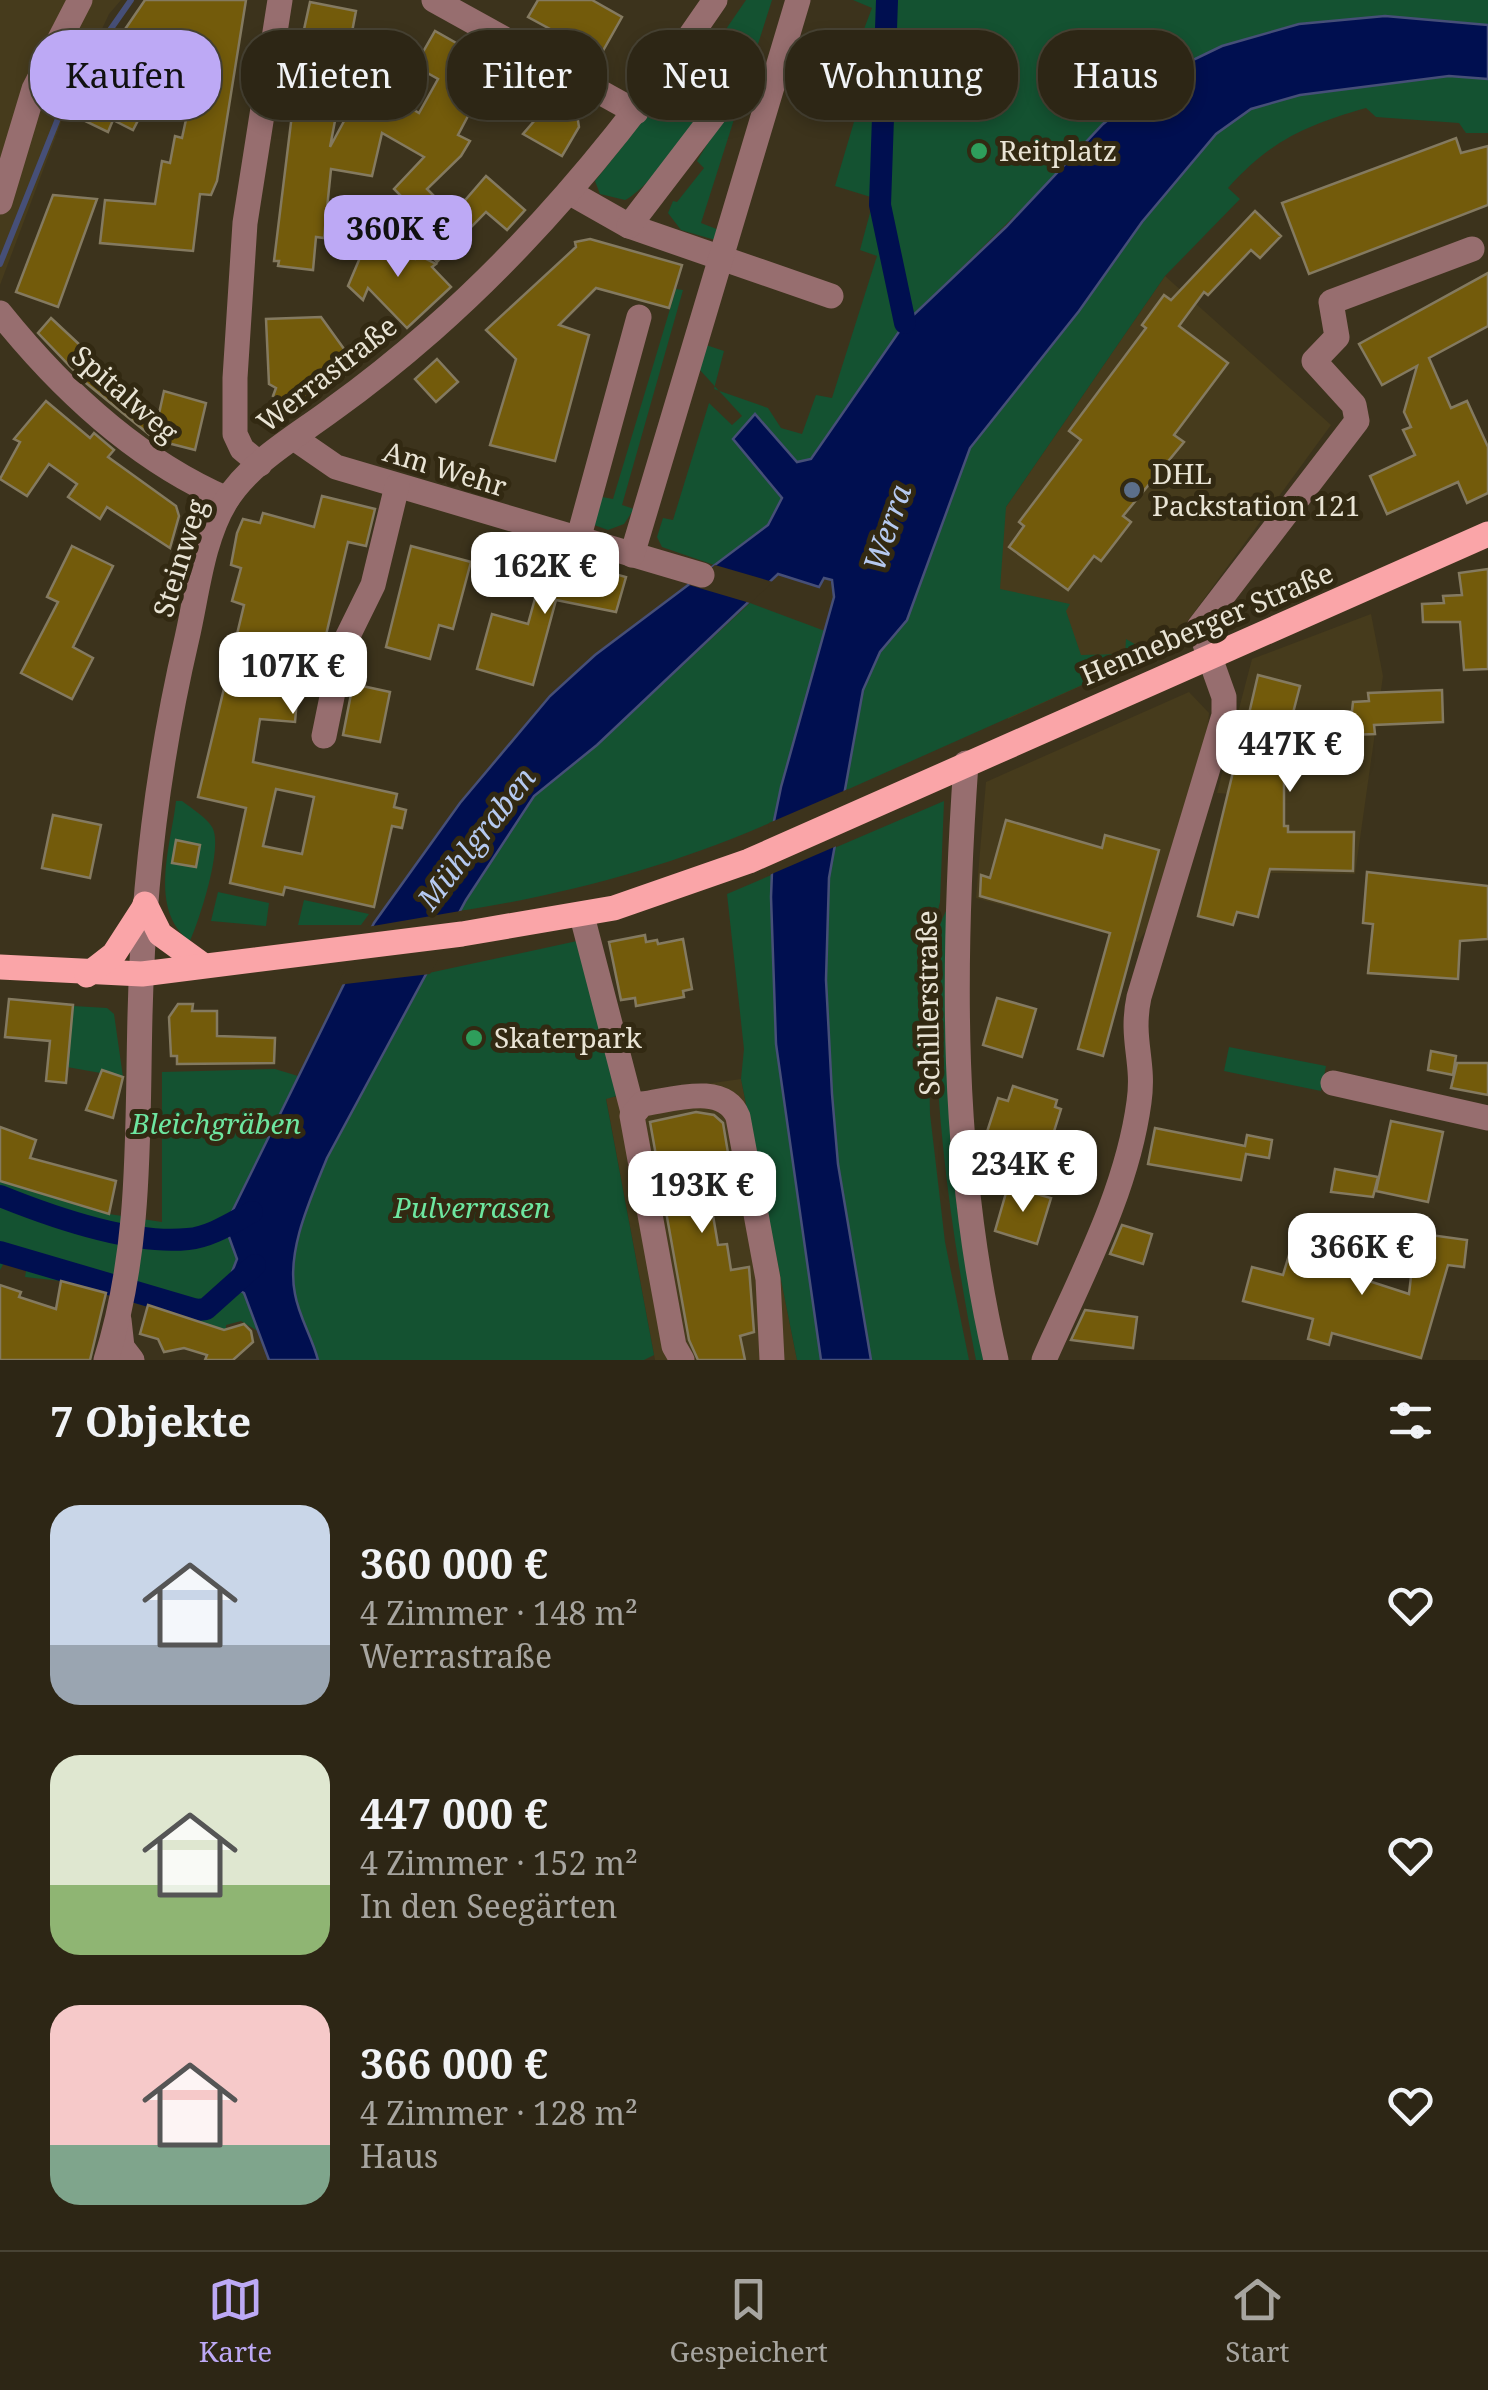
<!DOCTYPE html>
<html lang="de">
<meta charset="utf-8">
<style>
body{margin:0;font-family:"Noto Serif",serif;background:#352e1e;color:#f1f3f6;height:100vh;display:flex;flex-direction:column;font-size:38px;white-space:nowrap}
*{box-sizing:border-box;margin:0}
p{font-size:32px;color:#a7a5a0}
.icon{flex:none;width:55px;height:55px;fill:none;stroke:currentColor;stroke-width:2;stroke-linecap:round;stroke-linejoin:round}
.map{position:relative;height:1360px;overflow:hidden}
.sheet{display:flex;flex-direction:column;background:#2d2615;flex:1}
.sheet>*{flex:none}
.top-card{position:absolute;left:30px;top:30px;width:1430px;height:90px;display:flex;gap:20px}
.price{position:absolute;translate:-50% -85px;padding:0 22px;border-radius:20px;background:#fff;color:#222;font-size:32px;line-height:65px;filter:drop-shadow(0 2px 5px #0008)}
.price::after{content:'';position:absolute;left:50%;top:60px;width:30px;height:22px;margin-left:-15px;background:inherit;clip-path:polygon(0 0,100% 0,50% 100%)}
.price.current{background:#bda9f5;color:#111}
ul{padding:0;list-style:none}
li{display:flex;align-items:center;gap:30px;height:250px;padding:0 50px}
li span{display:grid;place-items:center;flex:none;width:280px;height:200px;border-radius:30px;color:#555}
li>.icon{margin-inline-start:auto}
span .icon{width:120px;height:120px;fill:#fffc;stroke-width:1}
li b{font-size:42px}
h2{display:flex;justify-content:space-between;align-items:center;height:120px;padding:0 50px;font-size:42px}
.pill{padding:0 35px;border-radius:40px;background:#2d2615;box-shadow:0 5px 15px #0003,0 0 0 2px #484334;font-size:35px;line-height:90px}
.pill.current{background:#bda9f5;color:#111}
.tabs{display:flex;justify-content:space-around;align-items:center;height:140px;border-top:2px solid #484334;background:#2d2615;font-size:28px;color:#a7a5a0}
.tabs a{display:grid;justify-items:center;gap:5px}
.tabs .current{color:#bda9f5}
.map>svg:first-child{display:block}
.built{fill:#463b1c}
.green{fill:#145231}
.water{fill:#000f50;stroke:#464f78;stroke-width:2.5}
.pier{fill:#3c331c}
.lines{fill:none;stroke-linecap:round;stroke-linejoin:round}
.stream{stroke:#464f78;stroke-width:6}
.canal{stroke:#000f50;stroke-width:22}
.building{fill:#735b0b;stroke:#847a60;stroke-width:2.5;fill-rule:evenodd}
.minor{stroke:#976e6f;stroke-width:25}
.major{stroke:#faa5a8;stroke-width:25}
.leisure-dot{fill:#2e9e5b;stroke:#322912;stroke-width:4}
.service-dot{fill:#5c6f8a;stroke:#322912;stroke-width:4}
.labels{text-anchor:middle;stroke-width:10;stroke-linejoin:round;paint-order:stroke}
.poi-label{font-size:28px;fill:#e9e4d5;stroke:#322912;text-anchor:start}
.street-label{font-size:28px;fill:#e9e4d5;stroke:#322912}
.park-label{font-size:28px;font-style:italic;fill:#6de6a0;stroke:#322912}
.water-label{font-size:30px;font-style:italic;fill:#b5c9f0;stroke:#322912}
</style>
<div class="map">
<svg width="1488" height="1360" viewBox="0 0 1488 1360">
<rect width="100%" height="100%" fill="#3c331c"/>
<g class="built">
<path d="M0 0H121L109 14 72 93 0 285Z"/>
<path d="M1165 276 1331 425 1176 637 1138 660 1008 719 978 593 1006 507Z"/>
<path d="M1371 614 1383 676 1355 874 1263 873 1262 796 1217 793 1252 659Z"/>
<path d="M1189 692 1209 713 1208 726 1147 929 1138 942 976 898 986 782Z"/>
<path d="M741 1079 797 1360H655L606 1098Z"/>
</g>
<g class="green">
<path d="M746 0H772L701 223 719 230 715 240 681 230 668 213 673 201 677 202 704 168 697 161 734 100 725 68 741 43 724 32Z"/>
<path d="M853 0H1488V25L1385 16 1299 24 1222 46 1045 186 905 323 811 459 797 462 734 438 782 498 768 525 717 566 662 547 657 537 663 518 673 520 709 403 732 425 742 416 699 369 706 345 724 351 714 389 768 408 781 428 802 434 816 395 832 398 877 256 860 250 874 198 835 186 867 78 848 71 872 8Z"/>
<path d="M684 76 704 91C709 112 646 191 625 200L600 194 595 181 676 79Z"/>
<path d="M1449 76 1488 79V133H1466L1459 123 1376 117 1366 108C1306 125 1270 141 1228 188L1240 199 1165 276 1006 507 1000 589 1070 604 1066 611 1081 655 1125 654 1126 639 1138 646V660L842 792 863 690 880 652 907 620 970 448 1079 311 1142 222 1216 134 1251 109 1300 95Z"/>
<path d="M676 289 683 290 622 505 634 509 624 524 608 530 594 525 602 497 613 499Z"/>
<path d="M750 603 825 631 774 821C675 865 568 894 460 911L534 796 597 745Z"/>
<path d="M176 801H182C191 808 206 817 212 827 224 846 199 921 190 941 148 910 171 845 176 801Z"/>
<path d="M944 801 940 902 927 954 930 1114 945 1242 969 1360H797L741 1079 744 1049 727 894Z"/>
<path d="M218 892 269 903 266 926 211 921Z"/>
<path d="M304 900 369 914 361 925H298Z"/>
<path d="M946 911 951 1146 958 1216 986 1360H976C954 1248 938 1138 935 1024 934 988 929 942 946 911Z"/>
<path d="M577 941 620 1095 606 1099 654 1355 644 1360H318C312 1336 295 1312 293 1287 288 1197 382 1054 424 974Z"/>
<path d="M73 1006 107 1008 114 1014 123 1077 67 1067Z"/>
<path d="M1229 1047 1326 1066 1321 1091 1224 1071Z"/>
<path d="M275 1069 298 1076 234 1215 227 1220 237 1259 230 1277 244 1293 261 1333 241 1321 226 1325V1330L61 1281 25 1277 27 1265 6 1259 0 1270V1181L109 1214 162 1222V1072Z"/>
</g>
<path class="water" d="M1385 16 1488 25V79L1449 76 1300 95 1251 109 1216 134 1142 222 1079 311 970 448 907 620 880 652 863 690 829 878 826 980 832 1094 838 1164 871 1360H821L776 1044 771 897 774 821 781 787 834 597 832 580 824 578 819 587 778 574 597 745 534 796 466 900 327 1158C311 1198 286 1250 295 1294 299 1317 312 1337 318 1360H269L244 1293 232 1286 230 1277 237 1259 225 1226 374 923 460 803 550 696 595 655 768 525 782 498 733 439 755 414 797 462 811 459 905 323 1006 227 1103 124 1172 70 1222 46 1299 24Z"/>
<g class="pier">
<path d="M715 565 773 582 750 603 689 585Z"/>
<path d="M848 789 839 845 767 876 769 823Z"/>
<path d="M466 910 430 974 337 985 367 927Z"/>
</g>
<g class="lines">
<path class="stream" d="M0 264 71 86 131 0"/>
<g class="canal">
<path d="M887 0 880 205 905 323"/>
<path d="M0 1196C52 1217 132 1245 188 1239 211 1237 233 1222 252 1212"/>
<path d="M0 1252 197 1310 206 1309 255 1265"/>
</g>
</g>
<g class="building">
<path d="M145 0H246L217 181 211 195 200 194 193 251 100 243 105 200 155 204 162 161 170 163 175 136 182 138 202 46 165 38 159 49 117 41Z"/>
<path d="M538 0H592L622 17 600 56 528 17Z"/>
<path d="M310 2 356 11 330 147 382 51 404 65 389 95 419 113 438 79 415 66 435 31 495 65 458 135 470 141 461 156 427 189 438 200 416 241 386 211 401 196 394 189 424 157 382 133 372 176 331 169 324 238 316 237 313 270 278 266 279 261H274L294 98 304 58 298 57Z"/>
<path d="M97 77 148 101 133 130 113 120 108 132 85 121 96 98 88 94Z"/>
<path d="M555 97 576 108 579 127 562 156 523 134Z"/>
<path d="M1456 138 1461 153 1488 146V205L1309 274 1282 203Z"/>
<path d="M486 176 525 210 507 230 486 212 437 262 424 248Z"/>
<path d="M53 195 97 199 58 307 16 292Z"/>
<path d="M1255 211 1281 236 1260 258 1251 250 1208 295 1204 292 1179 326 1228 363 1174 435 1184 442 1123 516 1131 522 1101 561 1094 556 1068 590 1009 547 1024 526 1019 522 1081 440 1069 431 1146 328 1142 325 1164 295 1171 300Z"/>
<path d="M370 234 415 259 418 255 436 264 432 267 451 287 407 328 368 288 363 300 348 286Z"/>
<path d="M590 239 682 265 669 308 596 288 559 325 589 335 555 461 490 445 516 359 486 330 576 247 575 242Z"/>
<path d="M1488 273V326L1429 358 1451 408 1467 401 1488 447V493L1467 503 1458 482 1387 514 1370 476 1415 455 1403 430 1411 427 1404 412 1417 366 1382 385 1359 344Z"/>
<path d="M321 317 357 367 296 408 273 396 276 388 269 384 266 319Z"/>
<path d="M51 318 158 418 164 391 206 403 195 450 156 440 86 383 38 333Z"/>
<path d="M437 359 458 382 436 402 415 379Z"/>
<path d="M46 401 90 438 94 433 114 450 108 457 176 506 179 516 170 548 107 507 100 519 68 497 77 484 49 464 27 496 0 479 20 442 14 439Z"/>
<path d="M322 496 375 509 366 546 348 542 318 669 300 665 295 722 260 719 253 762 397 794 394 807 406 810 402 828 392 826 374 907 285 887 283 895 230 883 246 808 198 797 244 605 232 601 241 568 231 565 237 533 243 519 260 523 263 513 314 527ZM276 789 314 797 302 854 263 846Z"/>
<path d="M72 546 113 566 73 647 93 658 72 699 21 673 58 602 47 597Z"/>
<path d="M411 546 471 562 453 629 439 625 430 659 386 647Z"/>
<path d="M547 555 626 577 616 612 556 600 533 685 477 669 492 614 528 624Z"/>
<path d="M1488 569V669L1464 670 1460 622H1423L1422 604 1444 603 1443 596 1462 595 1459 573Z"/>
<path d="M1258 675 1300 686 1293 713 1352 711 1353 702 1369 701 1368 693 1442 690 1443 722 1374 725 1375 734 1324 736 1325 755 1300 756 1301 774 1284 775V826H1288V832H1354L1353 871 1270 869 1258 917 1237 912 1233 925 1198 916 1234 768 1269 765 1266 723 1248 718Z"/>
<path d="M353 684 390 692 380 742 343 735Z"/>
<path d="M53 815 101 825 90 878 42 868Z"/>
<path d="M1006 820 1102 848 1105 835 1159 850 1103 1056 1078 1049 1110 933 980 896 981 875 990 878Z"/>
<path d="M176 840 200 845 196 867 172 863Z"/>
<path d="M1367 872 1488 886V939L1460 941 1458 979 1368 973 1373 924 1363 923Z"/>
<path d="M645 935 646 942 657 940 658 944 683 939 692 989 683 991 684 997 636 1006 635 998 621 1000 609 942Z"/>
<path d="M997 998 1036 1009 1022 1057 983 1045Z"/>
<path d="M9 999 73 1005 66 1083 46 1081 50 1041 5 1037Z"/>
<path d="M178 1004H193L192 1011H217V1036L275 1038 274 1063 177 1064V1056H171L169 1017Z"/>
<path d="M1431 1051 1456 1056 1453 1075 1428 1070Z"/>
<path d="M1457 1063H1488V1095L1451 1088Z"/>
<path d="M102 1070 123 1077 113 1118 86 1110Z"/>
<path d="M1013 1086 1057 1100 1055 1107 1061 1109 1050 1144 1031 1137 1028 1146 987 1132 998 1098 1008 1101Z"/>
<path d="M696 1112 714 1115 723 1123 731 1171 706 1174 718 1245 727 1244 731 1270 749 1267 754 1332 740 1336 745 1360H698L689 1340 650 1122Z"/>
<path d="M1391 1121 1443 1132 1428 1202 1376 1191Z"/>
<path d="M0 1127 36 1140 30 1158 116 1181 109 1214 0 1181Z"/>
<path d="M1155 1128 1245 1146 1247 1135 1272 1140 1269 1158 1246 1154 1241 1180 1148 1164Z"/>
<path d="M1335 1169 1378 1177 1373 1197 1331 1192Z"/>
<path d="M1008 1186 1051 1198 1037 1244 995 1231Z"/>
<path d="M1122 1225 1152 1234 1143 1264 1110 1254Z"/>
<path d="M1416 1233 1467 1240 1464 1267 1448 1265 1421 1358 1332 1333 1329 1345 1308 1339 1313 1319 1243 1301 1252 1267 1283 1275 1289 1255 1409 1294Z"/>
<path d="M61 1281 106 1293 90 1360H0V1285L21 1292 19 1297 56 1309Z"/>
<path d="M148 1305 224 1330 244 1324 251 1331 253 1342 233 1360H205L207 1355 184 1348 164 1352 158 1339 140 1334Z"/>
<path d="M1085 1310 1137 1317 1133 1348 1071 1340Z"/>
</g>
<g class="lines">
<g class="minor">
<path d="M434 0 636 112"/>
<path d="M569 192 629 226 831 296"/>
<path d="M0 202 34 89 80 0"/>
<path d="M629 226 717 111C722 82 701 69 682 50"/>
<path d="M0 313C61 389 137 460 227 499"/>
<path d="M294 438 336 467 702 575"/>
<path d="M260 464 242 449 235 434V378L245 223 280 0"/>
<path d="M578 540 639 317"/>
<path d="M632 555 798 0"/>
<path d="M324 736 342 648 373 585 397 486"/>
<path d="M966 763C952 964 950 1163 996 1360"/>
<path d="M582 916 633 1112"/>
<path d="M1333 1083 1488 1118"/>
<path d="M119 1320 122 1347 132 1360"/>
<path d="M106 1360C142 1246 137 1133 140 1015 143 888 158 762 187 638 197 595 202 540 226 501 250 462 297 436 333 409 368 384 400 358 432 330 541 234 634 120 715 0"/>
<path d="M682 1360 674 1346 632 1116 642 1104C672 1100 724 1082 738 1117L768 1279 772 1360"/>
<path d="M1044 1360C1080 1278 1127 1192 1139 1102 1145 1061 1130 1040 1139 997L1224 715V697L1199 627 1357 421 1354 405 1314 361 1337 337 1331 302 1472 249"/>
</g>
<g class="major">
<path d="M145 904 160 934 200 963"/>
<path d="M0 967 142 974 462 934 614 908 749 861 1488 534"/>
<path d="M87 975 114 954 145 906"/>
</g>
</g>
<g class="leisure-dot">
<circle cx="979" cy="151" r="10"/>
<circle cx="474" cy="1038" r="10"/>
</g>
<circle class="service-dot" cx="1132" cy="490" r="10"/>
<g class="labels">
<g class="poi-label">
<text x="999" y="161">Reitplatz</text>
<text x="1152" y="484">DHL<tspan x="1152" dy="32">Packstation 121</tspan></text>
<text x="494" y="1048">Skaterpark</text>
</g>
<g class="street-label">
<text transform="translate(327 374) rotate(-38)" y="10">Werrastraße</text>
<text transform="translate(125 394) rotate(41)" y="10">Spitalweg</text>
<text transform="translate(445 469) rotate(17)" y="10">Am Wehr</text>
<text transform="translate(180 558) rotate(-73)" y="10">Steinweg</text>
<text transform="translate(1207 624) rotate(-23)" y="10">Henneberger Straße</text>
<text transform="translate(928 1003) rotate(-91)" y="10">Schillerstraße</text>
</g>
<g class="park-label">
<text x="216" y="1134">Bleichgräben</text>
<text x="472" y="1218">Pulverrasen</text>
</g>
<g class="water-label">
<text transform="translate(888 528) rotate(-71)" y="10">Werra</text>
<text transform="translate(477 839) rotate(-52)" y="10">Mühlgraben</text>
</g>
</g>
</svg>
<b class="price current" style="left:398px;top:280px">360K €</b>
<b class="price" style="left:545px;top:617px">162K €</b>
<b class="price" style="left:293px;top:717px">107K €</b>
<b class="price" style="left:1290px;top:795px">447K €</b>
<b class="price" style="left:1023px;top:1215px">234K €</b>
<b class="price" style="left:702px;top:1236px">193K €</b>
<b class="price" style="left:1362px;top:1298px">366K €</b>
<div class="top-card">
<a class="pill current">Kaufen</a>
<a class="pill">Mieten</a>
<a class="pill">Filter</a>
<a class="pill">Neu</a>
<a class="pill">Wohnung</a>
<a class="pill">Haus</a>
</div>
</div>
<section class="sheet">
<h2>7 Objekte<svg class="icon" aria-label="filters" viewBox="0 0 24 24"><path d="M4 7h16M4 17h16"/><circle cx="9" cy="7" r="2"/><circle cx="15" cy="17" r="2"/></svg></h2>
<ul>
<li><span style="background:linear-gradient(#c9d6e8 70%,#9aa5b1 0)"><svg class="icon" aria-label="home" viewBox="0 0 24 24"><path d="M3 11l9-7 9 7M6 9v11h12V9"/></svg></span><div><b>360 000 €</b><p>4 Zimmer · 148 m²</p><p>Werrastraße</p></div><svg class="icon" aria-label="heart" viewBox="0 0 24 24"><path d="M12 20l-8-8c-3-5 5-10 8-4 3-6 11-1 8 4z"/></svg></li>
<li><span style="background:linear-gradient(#dfe7d0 65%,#8fb573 0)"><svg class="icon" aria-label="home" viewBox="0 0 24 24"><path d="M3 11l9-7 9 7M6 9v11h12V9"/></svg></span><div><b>447 000 €</b><p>4 Zimmer · 152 m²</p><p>In den Seegärten</p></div><svg class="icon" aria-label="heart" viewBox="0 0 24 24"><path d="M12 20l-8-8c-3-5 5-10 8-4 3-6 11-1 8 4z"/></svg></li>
<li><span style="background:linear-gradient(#f6c9c9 70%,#7fa58c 0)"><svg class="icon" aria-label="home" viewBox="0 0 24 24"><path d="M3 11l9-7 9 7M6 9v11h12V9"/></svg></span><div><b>366 000 €</b><p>4 Zimmer · 128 m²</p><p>Haus</p></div><svg class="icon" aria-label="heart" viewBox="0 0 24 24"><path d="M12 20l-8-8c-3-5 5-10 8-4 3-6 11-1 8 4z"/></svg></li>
</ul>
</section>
<nav class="tabs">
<a class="current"><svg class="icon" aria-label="map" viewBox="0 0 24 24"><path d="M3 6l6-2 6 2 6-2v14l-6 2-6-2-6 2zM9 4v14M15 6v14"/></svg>Karte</a>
<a><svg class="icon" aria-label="saved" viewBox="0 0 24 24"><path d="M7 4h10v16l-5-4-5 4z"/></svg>Gespeichert</a>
<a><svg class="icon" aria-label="home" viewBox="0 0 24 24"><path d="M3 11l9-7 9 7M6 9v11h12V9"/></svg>Start</a>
</nav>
